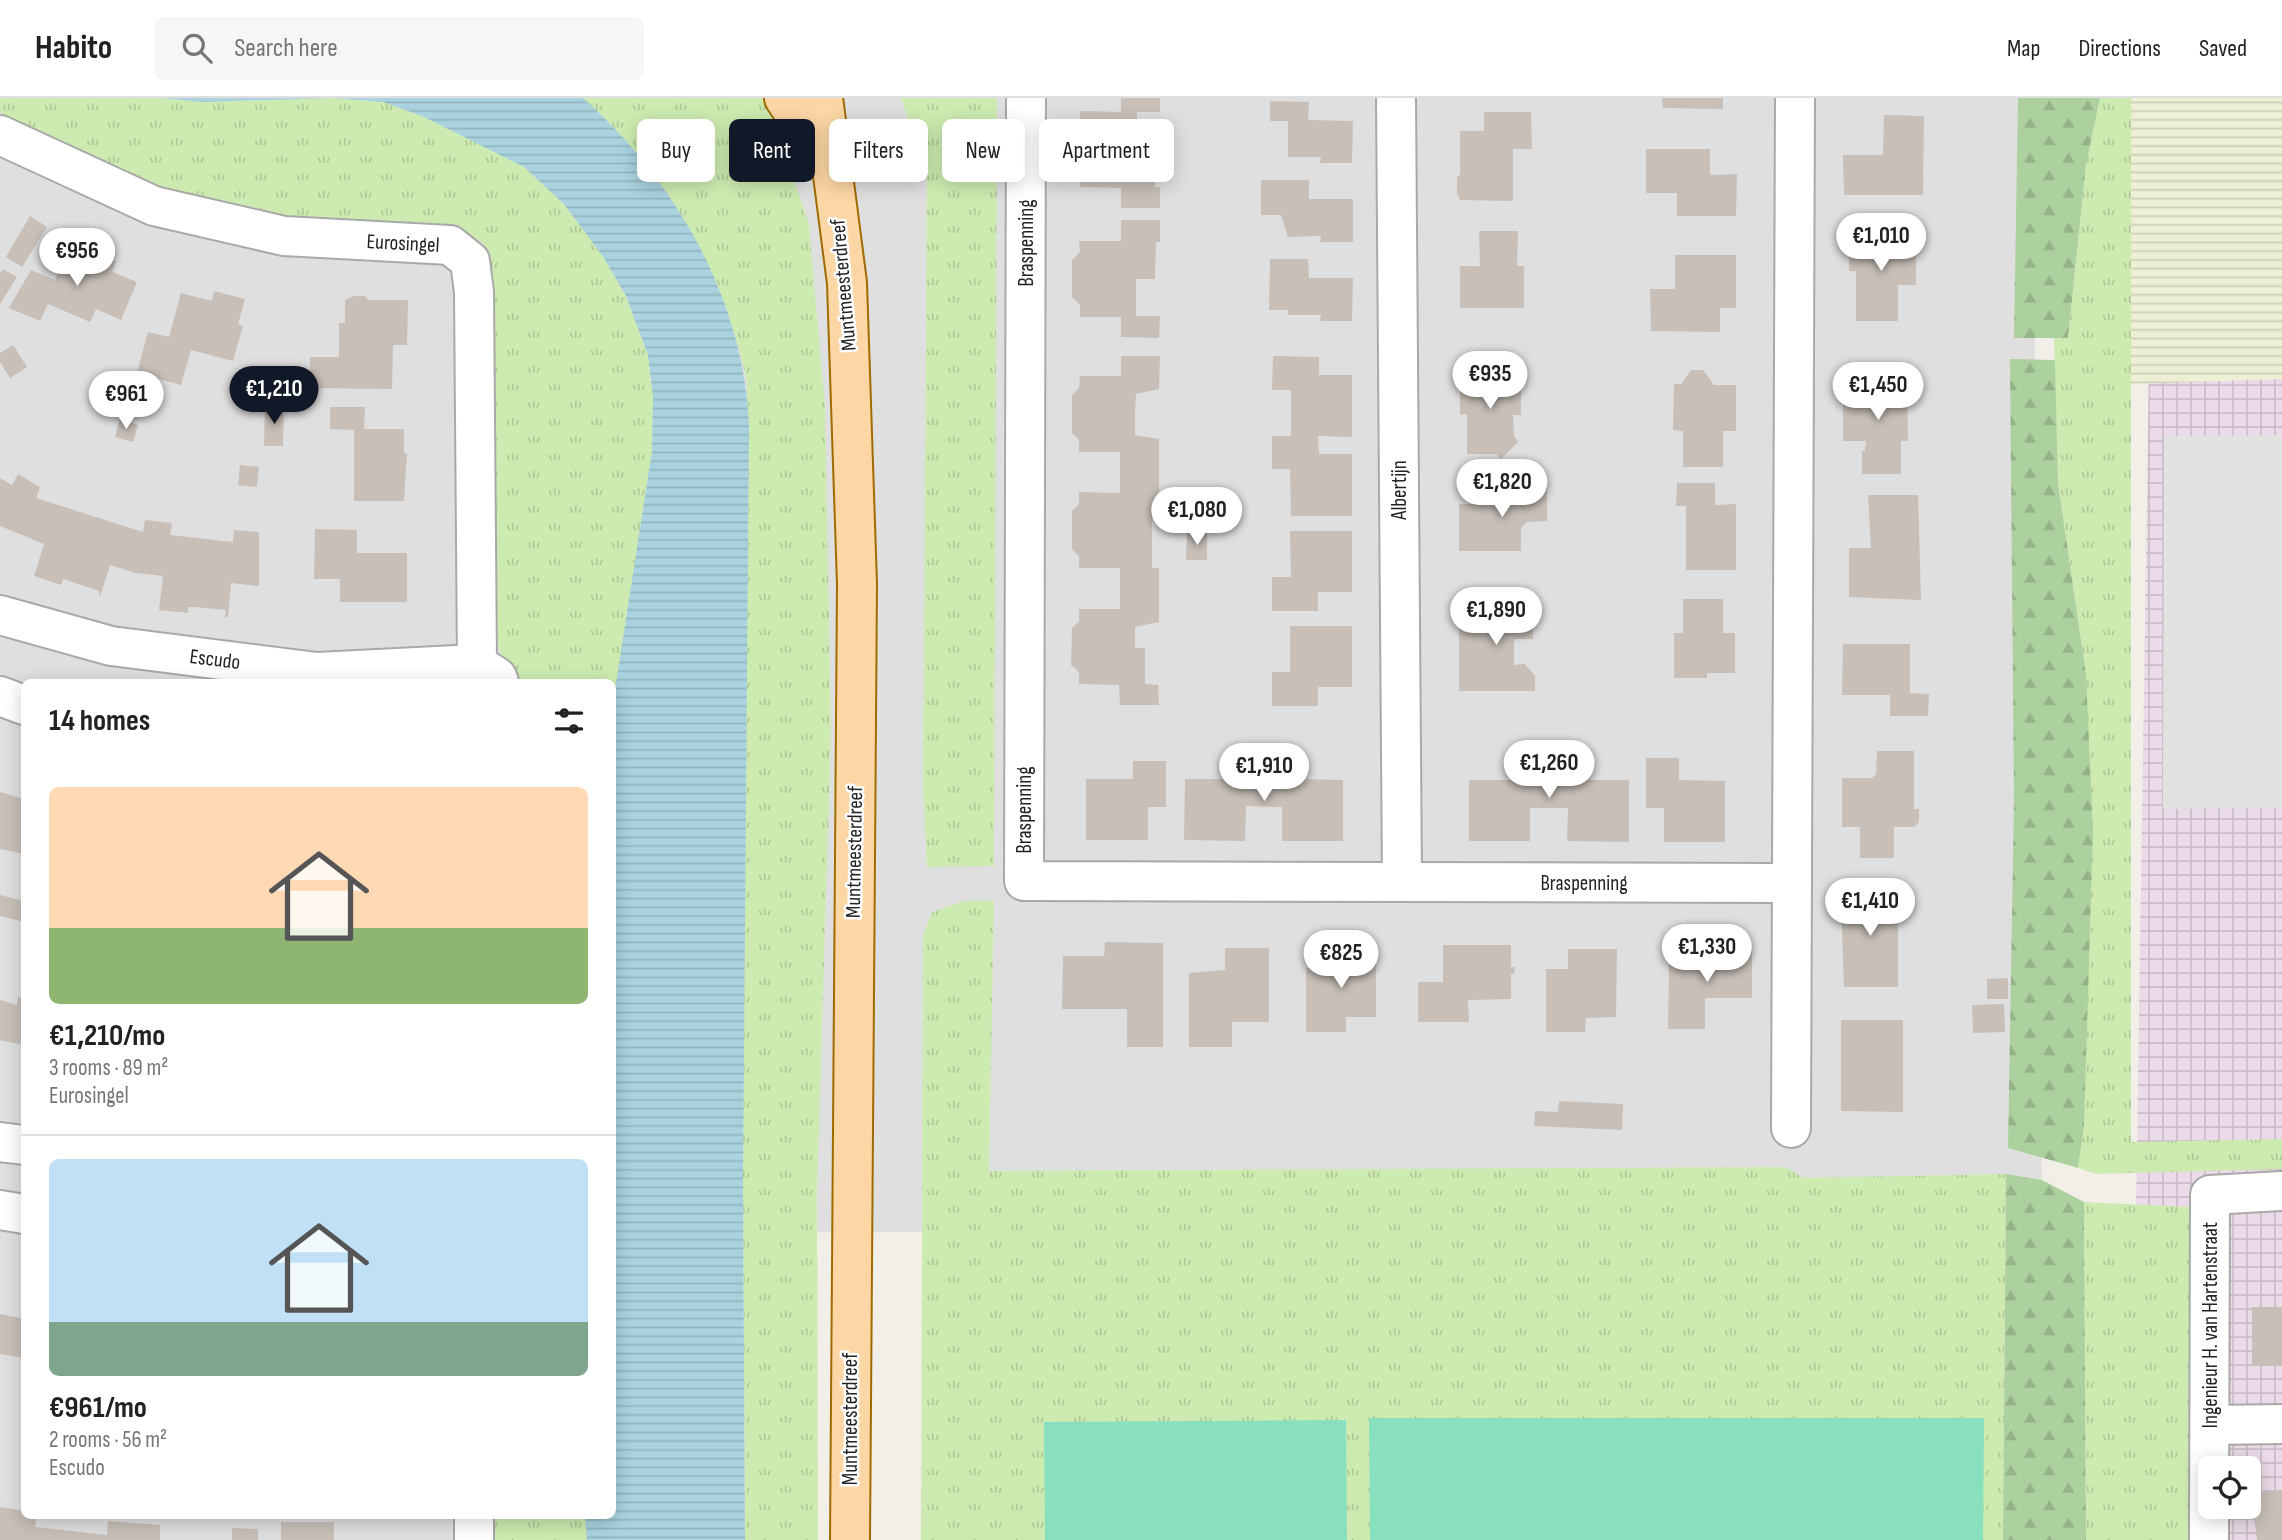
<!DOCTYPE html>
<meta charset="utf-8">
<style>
body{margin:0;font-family:"Sofia Sans Condensed",sans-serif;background:#f6f6f6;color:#222;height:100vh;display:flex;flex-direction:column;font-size:26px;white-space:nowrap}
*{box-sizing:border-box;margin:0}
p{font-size:23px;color:#767676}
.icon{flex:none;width:38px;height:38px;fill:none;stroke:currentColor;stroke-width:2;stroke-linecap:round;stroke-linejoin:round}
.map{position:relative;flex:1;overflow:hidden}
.side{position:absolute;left:21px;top:581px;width:595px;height:840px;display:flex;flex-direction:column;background:#fff;border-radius:10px;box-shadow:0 4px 18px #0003}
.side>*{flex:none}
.banner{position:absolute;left:637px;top:21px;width:665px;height:63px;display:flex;gap:14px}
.buttons{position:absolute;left:2198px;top:1358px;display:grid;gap:14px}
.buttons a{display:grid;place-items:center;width:63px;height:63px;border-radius:10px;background:#fff;box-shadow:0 4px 18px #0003;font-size:35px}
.price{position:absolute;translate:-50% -60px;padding:0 16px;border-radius:24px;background:#fff;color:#222;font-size:23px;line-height:46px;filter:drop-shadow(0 2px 4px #0008)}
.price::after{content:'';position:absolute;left:50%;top:42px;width:21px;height:16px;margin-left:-10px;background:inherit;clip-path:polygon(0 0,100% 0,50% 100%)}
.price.current{background:#111827;color:#fff}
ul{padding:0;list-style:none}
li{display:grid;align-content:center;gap:14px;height:371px;padding:0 28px}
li+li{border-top:2px solid #e0e0e0}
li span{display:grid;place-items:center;height:217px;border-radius:10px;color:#555}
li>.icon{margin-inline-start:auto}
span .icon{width:126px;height:126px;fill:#fffc;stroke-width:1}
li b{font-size:30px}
h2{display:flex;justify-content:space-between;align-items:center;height:84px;padding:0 28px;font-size:30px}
.chip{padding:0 24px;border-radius:10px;background:#fff;box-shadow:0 4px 18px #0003;font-size:24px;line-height:63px}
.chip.current{background:#111827;color:#fff}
header{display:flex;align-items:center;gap:42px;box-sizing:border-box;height:98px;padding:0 35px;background:#fff;border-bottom:2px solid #e0e0e0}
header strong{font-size:33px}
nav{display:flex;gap:38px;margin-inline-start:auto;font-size:24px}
.search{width:490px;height:63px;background:#f6f6f6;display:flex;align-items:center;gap:18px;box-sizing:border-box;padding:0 24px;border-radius:10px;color:#767676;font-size:26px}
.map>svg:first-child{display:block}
.residential{fill:#e0dfdf;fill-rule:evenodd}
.industrial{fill:url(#industrial-grid);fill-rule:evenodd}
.farmland{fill:url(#farmland-rules)}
.grass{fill:url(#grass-tufts)}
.forest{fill:url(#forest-firs)}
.pitch{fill:#88e0be}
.parking{fill:#e2e2e2}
.water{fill:url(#water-rules)}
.building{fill:#c7bfb8}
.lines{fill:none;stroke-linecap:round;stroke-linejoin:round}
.minor-casing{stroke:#a9a9a9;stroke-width:42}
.major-casing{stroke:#a06b00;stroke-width:42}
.minor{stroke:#fff;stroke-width:38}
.major{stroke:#fcd6a4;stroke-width:38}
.labels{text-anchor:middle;stroke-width:5;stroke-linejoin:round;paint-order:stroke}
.street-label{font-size:21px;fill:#222;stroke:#fff}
</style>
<header>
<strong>Habito</strong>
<div class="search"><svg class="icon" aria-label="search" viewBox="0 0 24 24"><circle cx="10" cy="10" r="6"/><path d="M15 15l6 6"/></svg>Search here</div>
<nav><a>Map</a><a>Directions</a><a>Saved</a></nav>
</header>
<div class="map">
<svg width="2282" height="1442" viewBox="0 0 2282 1442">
<defs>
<pattern id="industrial-grid" width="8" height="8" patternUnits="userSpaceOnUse" patternTransform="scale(1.75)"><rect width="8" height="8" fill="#ebdbe8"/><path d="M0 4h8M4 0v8" fill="none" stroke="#c9bcc7"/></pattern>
<pattern id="farmland-rules" width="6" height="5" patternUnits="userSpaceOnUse" patternTransform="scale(1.75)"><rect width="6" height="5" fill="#eef0d5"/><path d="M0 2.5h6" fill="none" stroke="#ccceb7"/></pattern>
<pattern id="grass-tufts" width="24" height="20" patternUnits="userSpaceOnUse" patternTransform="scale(1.75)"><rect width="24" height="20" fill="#cdebb0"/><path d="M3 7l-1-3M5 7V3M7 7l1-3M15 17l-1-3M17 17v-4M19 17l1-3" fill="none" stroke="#b0c997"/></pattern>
<pattern id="forest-firs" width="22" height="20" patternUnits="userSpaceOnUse" patternTransform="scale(1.75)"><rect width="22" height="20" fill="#add19e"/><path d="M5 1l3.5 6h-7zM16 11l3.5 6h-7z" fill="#95b388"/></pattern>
<pattern id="water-rules" width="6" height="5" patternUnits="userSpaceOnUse" patternTransform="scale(1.75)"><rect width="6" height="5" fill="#aad3df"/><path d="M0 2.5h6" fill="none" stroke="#92b5bf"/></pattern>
</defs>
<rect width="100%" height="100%" fill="#f2efe9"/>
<path class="residential" d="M0 0H2033L2042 1128 703 1135 697 1442H0ZM24 584H612V1418H24Z"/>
<path class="industrial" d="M2153 0H2282V1442H2131ZM2210 1370H2249V1409H2210Z"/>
<path class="farmland" d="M2131 0H2282V281L2131 286Z"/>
<g class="grass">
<path d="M0 0H161L202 4 333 0 383 4 422 18 524 69 564 106 604 160 626 198 648 257 653 300 652 353 613 611 612 584H513L486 521 484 146 462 132 441 129 281 125 126 84 15 27 0 13Z"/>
<path d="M583 0H766L809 126 825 310 831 632 817 1095 818 1442H745L743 1082 747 284C724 174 667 74 583 0Z"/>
<path d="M901 0H997L994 768 927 769 923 688 927 78Z"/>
<path d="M2100 0H2131V1044L2282 1041V1071L2096 1076 2078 1070 2084 1029 2086 903V576L2058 385 2054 240H2068L2086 67Z"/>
<path d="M964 803H994L989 1073 1786 1069 1803 1080 2006 1076 2003 1442H921L923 837 932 814Z"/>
<path d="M2084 1104 2191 1109 2189 1442H2086Z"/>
<path d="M482 1418H585L587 1442H482Z"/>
</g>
<g class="forest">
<path d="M2018 0H2100L2086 67 2068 240H2014Z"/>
<path d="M2010 261 2055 262 2058 385 2086 576 2093 734 2084 1029 2078 1070 2008 1050 2014 704Z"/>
<path d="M2006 1076 2042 1082 2084 1104 2086 1442H2003Z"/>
</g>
<g class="pitch">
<path d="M1369 1320H1984L1983 1442H1370Z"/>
<path d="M1346 1322 1347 1442H1045L1044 1324Z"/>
</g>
<path class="parking" d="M2282 337V710L2163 711 2164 338Z"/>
<g class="water">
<path d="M161 0H332L202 4Z"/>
<path d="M333 0H583C676 83 744 202 749 328L743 1082 745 1442H587L585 1418H612V611L652 353 653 300 648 257 626 198 604 160 564 106 524 69 422 18 383 4Z"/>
</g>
<g class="building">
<path d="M1121 0H1160V14H1137L1136 58H1155V89H1160V110H1121V90L1080 89V78L1072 70 1073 33 1080 25V13L1121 14Z"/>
<path d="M1662 0H1723V11L1663 10Z"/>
<path d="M1270 3 1309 4 1308 22 1353 23 1352 65H1320L1321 59H1288V23H1270Z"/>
<path d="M1484 14H1531L1532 51H1513V103L1460 102 1457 95V80L1460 76V33H1484Z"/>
<path d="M1884 17 1924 18 1923 97H1844L1843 57H1883Z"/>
<path d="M1646 51H1710V77L1737 76 1736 118H1677V95H1646Z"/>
<path d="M1261 82H1309V101H1353V144H1320L1321 138 1288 139 1281 117H1261Z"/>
<path d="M30 118 47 129 22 169 6 159Z"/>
<path d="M1121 122H1160V144H1156L1155 181H1136V218H1160L1159 240 1121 239V219H1080V207L1072 199V162L1080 154 1079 143H1121Z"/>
<path d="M1479 133H1518L1517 168H1524V210H1460V168H1480Z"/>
<path d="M1849 137H1916V187H1898V223H1856V173H1849Z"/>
<path d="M71 145 116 163 112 174 137 184 121 222 96 211 90 224 48 206 40 223 9 210 31 172 55 182Z"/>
<path d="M1675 157H1736V210H1720V234L1651 233 1650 191H1675Z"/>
<path d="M1270 161H1308L1309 180H1353L1352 223H1320L1321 217H1288V212H1269Z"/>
<path d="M3 171 17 179 0 206V176Z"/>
<path d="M214 193 245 201 238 226 243 228 233 263 191 252 181 287 137 275 148 234 169 239 181 195 212 203Z"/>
<path d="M354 198H365L368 202H408L407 247H393L392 291 310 290V259H339V225H345V202Z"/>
<path d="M13 247 27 269 10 280 0 264V255Z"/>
<path d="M1121 258H1160L1159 291 1136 296 1135 316V337L1159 341V408L1152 409V470H1159V524L1135 529V550H1145V586L1158 587 1159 607H1120L1119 587 1079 586V574L1071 567 1072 530 1079 523V511H1120V470H1079V458L1072 451V413L1079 406V394L1120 395V354H1079V342L1072 335V297L1079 290 1080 278H1121Z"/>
<path d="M1273 258 1319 259V277H1352V339L1318 338 1319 356H1352V418H1291L1290 371H1272V338H1291V292H1272Z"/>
<path d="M1691 272H1703L1714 287H1736V333H1723V369H1683V333L1673 332 1674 286H1681Z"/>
<path d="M1460 274 1521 275V317H1513L1514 338 1518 344 1501 361 1496 356H1467V316L1460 317Z"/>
<path d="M1901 274V294H1907L1908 343H1901V376H1862V353H1865L1866 343H1843V294H1865V275Z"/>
<path d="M265 308H284L283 348H264Z"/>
<path d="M330 309H365L364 331H404V355H407L404 403H354V332L330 331Z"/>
<path d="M120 321 138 327 133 344 115 339Z"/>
<path d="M240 367 259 369 257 389 238 387Z"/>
<path d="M18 376 40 389 36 400 143 434 145 422 172 425 170 437 233 444 234 432 259 434V488L231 485 228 519H225L226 512 194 509H188V515L159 512 163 478 136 475 110 467 100 499 99 493 63 481 61 487 34 478 44 446 0 428V380L12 387Z"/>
<path d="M1509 384H1547V423L1527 424 1521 430V453H1459V406H1509Z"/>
<path d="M1677 385H1715V407L1736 406V472H1686V408H1676Z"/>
<path d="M1868 397H1918L1921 502 1849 499V450H1871Z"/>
<path d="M315 431 357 432V455H407V504H340V481H314Z"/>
<path d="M1290 433H1352V494H1318V513H1272V479H1291Z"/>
<path d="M1187 435H1207V462H1186Z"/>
<path d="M1490 498H1533V541H1514V567L1525 566 1535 578V593H1459V521H1489Z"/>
<path d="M1683 501H1723V535H1735V575H1707V580H1674V535H1683Z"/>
<path d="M1290 528H1352V589H1318V608H1272V574H1290Z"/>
<path d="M1843 546H1910V595L1929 596 1928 618H1890V597H1842Z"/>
<path d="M1548 646H1569L1570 656H1582L1583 682H1629V744L1567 743 1568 710H1530V743H1469V682H1515V663H1529V648H1548Z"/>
<path d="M1877 653H1914V711H1919V724L1914 729H1894V760H1860V729H1842V680H1872L1876 676Z"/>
<path d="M1646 660H1679V682L1725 683V744H1664V710H1646Z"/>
<path d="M1133 663H1166V709H1148V742H1086V681H1133Z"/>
<path d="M1231 663H1297V681L1343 682V743H1282V709L1246 708 1245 743 1184 742 1185 681H1231Z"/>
<path d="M0 694 24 701V756L0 751Z"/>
<path d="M1850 791H1898V889H1844L1841 806Z"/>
<path d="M0 797 24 803V824L0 818Z"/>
<path d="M1105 844 1163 845V949H1127V911H1062L1063 858H1104Z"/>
<path d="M1443 847H1511V869H1515L1514 876H1511V901L1468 902 1469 924H1418V884H1443Z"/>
<path d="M1225 850H1269V924H1232V949H1189V875L1225 872Z"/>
<path d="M1327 850H1376V919H1346V934H1306V870L1327 871Z"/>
<path d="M1568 851H1617L1616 919 1586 920 1585 934H1546V871H1568Z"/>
<path d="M1687 851H1752V900H1705V931H1668L1669 867 1687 868Z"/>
<path d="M2008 880V901H1987V881Z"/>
<path d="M18 899 24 900V947L0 942V902L17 907Z"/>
<path d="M2004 906 2005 934 1973 935 1972 907Z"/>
<path d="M1841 922H1903V1014L1841 1013Z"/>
<path d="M1559 1003 1623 1006 1622 1032 1534 1028 1535 1013 1558 1014Z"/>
<rect x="2252" y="1209" width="30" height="59"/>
<path d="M0 1216 24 1221V1260L0 1256Z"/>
<path d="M2282 1392V1442H2257L2251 1396Z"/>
<path d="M0 1409 24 1413V1418H37L35 1429 107 1437 108 1423 160 1427V1442H0Z"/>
<rect x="281" y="1424" width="53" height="18"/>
<path d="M232 1430 258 1431V1442H232Z"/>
</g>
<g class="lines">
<g class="minor-casing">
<g id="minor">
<path d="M1026 0 1024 783 1792 785"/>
<path d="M1396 0 1402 784"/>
<path d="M0 37 154 108 284 138 450 147 470 163 474 194 477 566 497 579 499 584"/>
<path d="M0 517 111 548 317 574 477 566"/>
<path d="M0 598 24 607"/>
<path d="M1791 1030 1795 0"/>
<path d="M0 1044 24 1047"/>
<path d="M0 1112 24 1116"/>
<path d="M2210 1327 2282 1326"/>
<path d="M474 1418V1442"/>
<path d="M2209 1442 2210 1097 2282 1093"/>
</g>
</g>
<g class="major-casing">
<g id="major">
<path d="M784 0 828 65"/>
<path d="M823 0 847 185 857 486 850 1442"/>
</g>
</g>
<use href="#minor" class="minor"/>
<use href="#major" class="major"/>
</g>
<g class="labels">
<g class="street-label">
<text transform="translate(403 145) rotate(3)" y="7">Eurosingel</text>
<text transform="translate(1026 145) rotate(-90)" y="7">Braspenning</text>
<text transform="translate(843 187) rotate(-95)" y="7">Muntmeesterdreef</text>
<text transform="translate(1399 392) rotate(-90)" y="7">Albertijn</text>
<text transform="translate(215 561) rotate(7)" y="7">Escudo</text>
<text transform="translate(1024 712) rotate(-90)" y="7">Braspenning</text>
<text transform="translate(854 754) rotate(-89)" y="7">Muntmeesterdreef</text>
<text x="1584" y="792">Braspenning</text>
<text transform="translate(2210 1227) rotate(-90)" y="7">Ingenieur H. van Hartenstraat</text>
<text transform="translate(850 1321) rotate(-90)" y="7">Muntmeesterdreef</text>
</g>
</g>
</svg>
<div class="buttons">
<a><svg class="icon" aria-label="locate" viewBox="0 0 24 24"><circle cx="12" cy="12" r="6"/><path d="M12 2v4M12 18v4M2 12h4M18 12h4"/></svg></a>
</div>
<b class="price" style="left:1881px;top:175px">€1,010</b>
<b class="price" style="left:77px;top:190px">€956</b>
<b class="price" style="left:1490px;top:313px">€935</b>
<b class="price" style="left:1878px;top:324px">€1,450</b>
<b class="price current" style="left:274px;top:328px">€1,210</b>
<b class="price" style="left:126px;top:333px">€961</b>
<b class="price" style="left:1502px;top:421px">€1,820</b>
<b class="price" style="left:1197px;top:449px">€1,080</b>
<b class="price" style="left:1496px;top:549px">€1,890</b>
<b class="price" style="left:1549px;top:702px">€1,260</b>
<b class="price" style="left:1264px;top:705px">€1,910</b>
<b class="price" style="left:1870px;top:840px">€1,410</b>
<b class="price" style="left:1707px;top:886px">€1,330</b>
<b class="price" style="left:1341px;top:892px">€825</b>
<div class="banner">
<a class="chip">Buy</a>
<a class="chip current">Rent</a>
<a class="chip">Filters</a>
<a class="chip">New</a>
<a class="chip">Apartment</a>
</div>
<section class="side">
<h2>14 homes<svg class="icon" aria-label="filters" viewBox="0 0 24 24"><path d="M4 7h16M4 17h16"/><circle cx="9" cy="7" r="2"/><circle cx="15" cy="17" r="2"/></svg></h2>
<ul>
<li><span style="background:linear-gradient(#ffd9b3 65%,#8fb573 0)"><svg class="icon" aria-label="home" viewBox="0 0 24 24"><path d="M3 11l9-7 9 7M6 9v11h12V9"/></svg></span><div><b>€1,210/mo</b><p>3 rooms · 89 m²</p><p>Eurosingel</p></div></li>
<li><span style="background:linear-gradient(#bfe0f5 75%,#7fa58c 0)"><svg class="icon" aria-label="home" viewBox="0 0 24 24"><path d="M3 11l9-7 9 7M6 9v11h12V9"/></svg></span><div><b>€961/mo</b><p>2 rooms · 56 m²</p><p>Escudo</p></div></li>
</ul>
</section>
</div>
